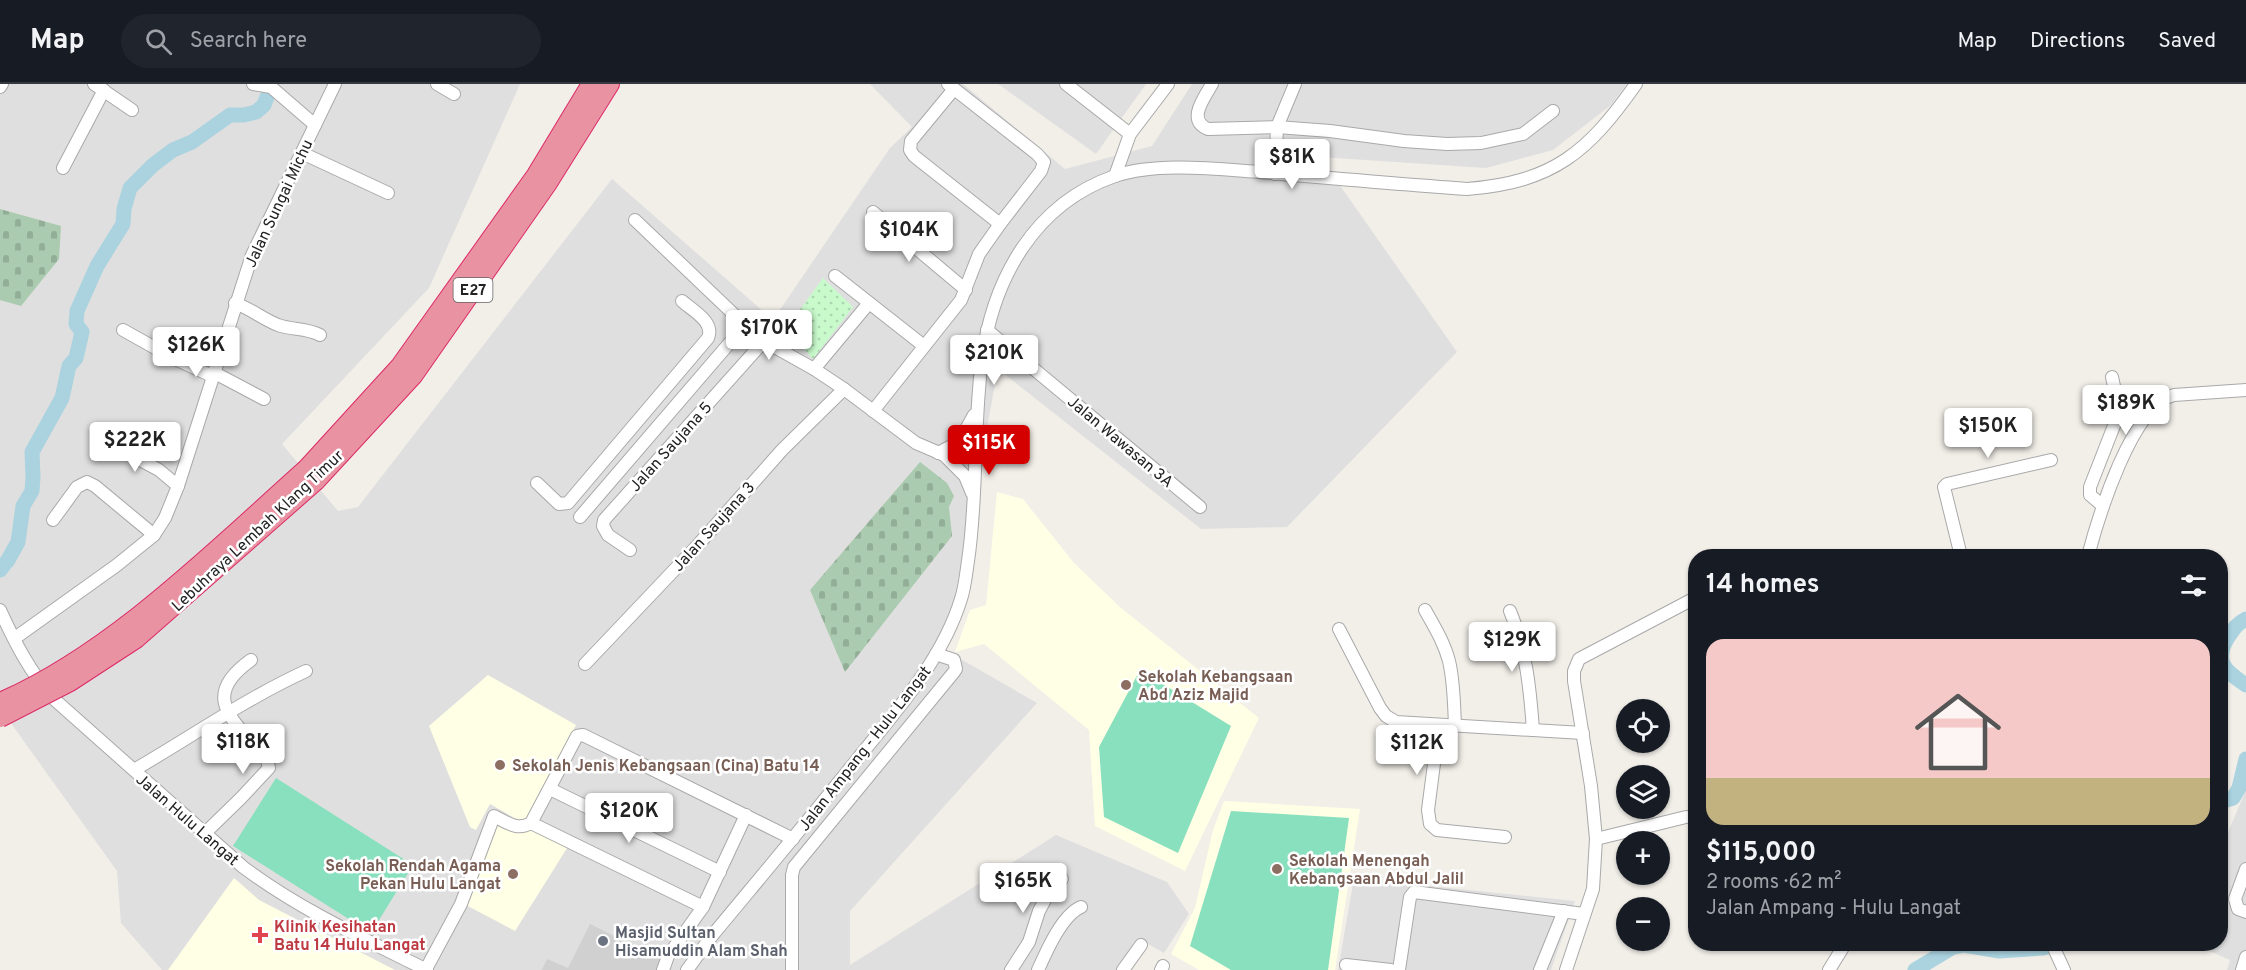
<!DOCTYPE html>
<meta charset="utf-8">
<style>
body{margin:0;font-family:Overpass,sans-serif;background:#20242c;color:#f1f3f6;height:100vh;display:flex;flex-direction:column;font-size:22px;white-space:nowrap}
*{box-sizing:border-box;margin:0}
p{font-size:20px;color:#9ea1a6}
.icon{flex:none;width:33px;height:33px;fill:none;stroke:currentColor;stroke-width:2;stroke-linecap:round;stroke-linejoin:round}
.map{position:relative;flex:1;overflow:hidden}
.side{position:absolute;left:1688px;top:465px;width:540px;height:402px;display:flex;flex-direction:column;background:#171b24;border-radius:24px;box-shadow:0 2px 4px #0004}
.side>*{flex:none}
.buttons{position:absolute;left:1616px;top:615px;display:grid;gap:12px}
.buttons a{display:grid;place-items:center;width:54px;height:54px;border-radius:50%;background:#171b24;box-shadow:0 2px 4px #0004;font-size:30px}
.price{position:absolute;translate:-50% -51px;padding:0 14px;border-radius:6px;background:#fff;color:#222;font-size:20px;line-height:39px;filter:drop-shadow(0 2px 3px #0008)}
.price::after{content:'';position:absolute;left:50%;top:36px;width:18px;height:14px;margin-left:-9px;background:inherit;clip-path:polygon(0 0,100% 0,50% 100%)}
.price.active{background:#d40000;color:#fff}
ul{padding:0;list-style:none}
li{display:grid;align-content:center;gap:12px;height:318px;padding:0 18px}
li+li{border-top:2px solid #363941}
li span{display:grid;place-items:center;height:186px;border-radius:18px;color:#555}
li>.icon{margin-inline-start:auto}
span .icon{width:108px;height:108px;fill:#fffc;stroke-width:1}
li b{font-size:26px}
h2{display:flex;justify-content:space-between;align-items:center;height:72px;padding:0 18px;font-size:26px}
header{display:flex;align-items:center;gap:36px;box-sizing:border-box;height:84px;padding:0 30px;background:#171b24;border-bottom:2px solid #363941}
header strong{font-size:28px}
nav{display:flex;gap:33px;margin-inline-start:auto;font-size:21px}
.search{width:420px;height:54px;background:#20242c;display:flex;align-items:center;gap:15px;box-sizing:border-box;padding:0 21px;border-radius:33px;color:#9ea1a6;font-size:22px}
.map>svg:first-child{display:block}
.residential{fill:#e0dfdf}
.education{fill:#ffffe5}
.religious{fill:#d0d0d0}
.cemetery{fill:url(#cemetery-stones)}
.park{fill:url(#park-dots)}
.pitch{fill:#88e0be}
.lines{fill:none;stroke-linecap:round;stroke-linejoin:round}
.river{stroke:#aad3df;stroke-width:15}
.minor-casing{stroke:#a9a9a9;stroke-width:14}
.highway-casing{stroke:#dc2a67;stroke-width:20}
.minor{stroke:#fff;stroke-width:12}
.highway{stroke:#e892a2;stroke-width:18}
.highway-bridge-casing{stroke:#dc2a67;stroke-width:20;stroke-linecap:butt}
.highway-bridge{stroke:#e892a2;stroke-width:18}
.education-dot{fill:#8d6e63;stroke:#fff;stroke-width:2}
.health-dot{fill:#e0444e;stroke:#fff;stroke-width:2}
.worship-dot{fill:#6b7280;stroke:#fff;stroke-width:2}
.labels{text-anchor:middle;stroke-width:5;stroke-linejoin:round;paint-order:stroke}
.shield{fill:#fff;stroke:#646464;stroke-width:1.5}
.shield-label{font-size:15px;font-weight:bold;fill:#222}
.street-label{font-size:16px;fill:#222;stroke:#fff}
.education-label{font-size:16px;font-weight:bold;fill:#785e54;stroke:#fff;text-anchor:start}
.health-label{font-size:16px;font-weight:bold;fill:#be3a42;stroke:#fff;text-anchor:start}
.worship-label{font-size:16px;font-weight:bold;fill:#5b616d;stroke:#fff;text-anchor:start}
</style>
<header>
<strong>Map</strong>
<div class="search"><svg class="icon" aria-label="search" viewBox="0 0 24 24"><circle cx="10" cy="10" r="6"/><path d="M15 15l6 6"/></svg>Search here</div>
<nav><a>Map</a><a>Directions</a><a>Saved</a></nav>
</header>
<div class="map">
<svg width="2246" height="886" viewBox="0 0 2246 886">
<defs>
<pattern id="cemetery-stones" width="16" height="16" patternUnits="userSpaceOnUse" patternTransform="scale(1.5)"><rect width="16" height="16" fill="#aacbaf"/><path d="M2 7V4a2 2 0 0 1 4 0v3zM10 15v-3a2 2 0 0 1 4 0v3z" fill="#92ae96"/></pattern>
<pattern id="park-dots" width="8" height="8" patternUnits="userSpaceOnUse" patternTransform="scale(1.5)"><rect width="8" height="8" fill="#c8facc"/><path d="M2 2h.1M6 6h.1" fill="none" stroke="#acd6af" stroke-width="1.8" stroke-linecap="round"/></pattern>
</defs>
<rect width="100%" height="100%" fill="#f2efe9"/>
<g class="residential">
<path d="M0 0H520L429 204 282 360 338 427 358 423 612 95 773 236 890 64 912 43 870 0H963L1065 85 1152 62 1192 0H1627L1611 21 1553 66 1486 84 1320 73 1457 268 1287 443 1201 445 998 285 945 566 1037 619 850 827V881L1056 751 1167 798 1189 830 1164 869 1143 857 1123 886H162L121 839 117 787 0 624Z"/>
<path d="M998 0H1146L1096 70Z"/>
<path d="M2246 706V886H2227L2230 876 2193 860H2220V767Z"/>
<path d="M1354 794 1575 817 1551 886H1338Z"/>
</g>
<g class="education">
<path d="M997 408 1023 415 1074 479 1121 524 1259 634 1185 787 1095 742 1089 646 984 560 955 568 970 526 986 521Z"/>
<path d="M488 591 576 641 528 734 520 737 490 720 476 746 470 743 429 642Z"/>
<path d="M1224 717 1360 725 1335 886H1199L1171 870 1195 824 1213 746Z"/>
<path d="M496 736 518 749 529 741 569 761 515 847 464 820Z"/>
<path d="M234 794 259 816 395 886H168Z"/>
</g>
<path class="religious" d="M590 840 662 876 658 886H542L547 875 568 884Z"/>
<g class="cemetery">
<path d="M0 125 61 142 59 175 21 222 0 216Z"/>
<path d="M920 378 947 399 954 412 949 423 952 452 845 588 810 506Z"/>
</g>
<path class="park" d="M823 194 853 223 813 275 786 245Z"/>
<g class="pitch">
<path d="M1140 586 1231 642 1178 769 1104 733 1099 663Z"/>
<path d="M276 694 413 781 371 849 233 762Z"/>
<path d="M1231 727 1349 734 1328 886H1231L1190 862Z"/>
</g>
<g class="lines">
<g class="river">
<path d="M0 486 8 476 18 458 23 422 32 407 33 393 32 368 62 314 69 282 76 274 82 248 76 240 77 227 97 182 123 140 124 125 130 104 153 81 173 66 192 58 230 31H244L256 28 264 21 267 13"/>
<path d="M2246 535C2236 540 2233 546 2227 555 2213 579 2227 588 2246 601"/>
<path d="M2220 718 2233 714 2239 704 2246 675"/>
<path d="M1915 886 1953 863 1964 861 1999 867 2043 864 2058 860"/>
</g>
<g class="minor-casing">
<g id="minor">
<path d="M94 0 132 26"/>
<path d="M253 0 271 3 315 41"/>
<path d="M437 0 454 10"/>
<path d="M1066 0 1130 50"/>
<path d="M1212 0C1205 13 1186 36 1208 45L1277 43 1330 47 1404 57 1447 60 1481 59 1523 50 1553 27"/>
<path d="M0 3 2 0"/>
<path d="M954 5 911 57 910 66 914 72 1000 140"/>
<path d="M302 69 388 109"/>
<path d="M63 84 104 6"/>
<path d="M1275 90 1277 43 1295 0"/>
<path d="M1115 92 1130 50 1168 0"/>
<path d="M873 128 966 206"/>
<path d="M635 136 745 241 764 257 814 285 844 305 916 359 944 371 975 370"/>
<path d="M835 192 924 262"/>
<path d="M235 219C251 225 263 235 278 241 292 246 307 244 320 251"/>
<path d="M123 246 173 274 212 292"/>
<path d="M987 246 1200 423"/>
<path d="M982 278 1000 271 1014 268"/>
<path d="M814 285 869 219"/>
<path d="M213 288 264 315"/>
<path d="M873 327 961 216 979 170 1000 140 1041 87 1044 78 1037 70 948 0"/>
<path d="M107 358 159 386 178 402"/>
<path d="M938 369 959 358 974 331"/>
<path d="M944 371 965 392 972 409"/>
<path d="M537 399 559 420 568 419 708 254C715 238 693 227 682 217"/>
<path d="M2103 422 2090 411V403L2117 334V316L2112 293"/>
<path d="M580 433 745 241"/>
<path d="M53 436 77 403 87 398 95 402 154 451"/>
<path d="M630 466 608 451 603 442 604 436 764 257"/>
<path d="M1961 472 1944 403 1947 400 2051 376"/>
<path d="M2088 472C2098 434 2132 321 2174 311L2246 306"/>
<path d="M0 526C15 559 31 590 55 616L243 783C299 825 364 855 427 886"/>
<path d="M1425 526C1434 542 1444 558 1449 577 1454 598 1454 620 1455 642"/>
<path d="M1510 527C1526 565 1530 604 1533 646"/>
<path d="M1339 545 1380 624 1386 632 1396 638 1583 649"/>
<path d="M15 554 117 481 154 451 165 434 178 402 252 171 335 0"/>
<path d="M585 580 697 462 782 366 844 305"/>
<path d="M1439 641 1428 726 1430 740 1437 746 1505 753"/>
<path d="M134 686C191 653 245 615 306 587"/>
<path d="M550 705 720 788"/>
<path d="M531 739 703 823"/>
<path d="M204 750 241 714 269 684 267 676C238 639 196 615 251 576"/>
<path d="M1596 755 1686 733"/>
<path d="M2246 785 2235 815 2238 825 2246 828"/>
<path d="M2052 860 2064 886"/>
<path d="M1346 881 1391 886"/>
<path d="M426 885 461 820 494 732C508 739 517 747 531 739L577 652 583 651 793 755"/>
<path d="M663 886 668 872 703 823 746 731"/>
<path d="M687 886 711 853C759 795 808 737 855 678 895 628 942 577 961 515 965 503 966 490 968 477 978 411 973 343 982 276 993 195 1034 120 1115 92 1157 78 1216 85 1260 88 1329 94 1398 100 1467 105 1554 98 1588 68 1636 0"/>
<path d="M792 886V791L794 783 954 588 956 585 954 576 936 570"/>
<path d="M1011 886 1029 858 1039 827 1047 812 1062 795"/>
<path d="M1038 886C1046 868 1062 831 1081 823"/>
<path d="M1123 886 1141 861"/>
<path d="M1161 886 1163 882"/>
<path d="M1399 886 1410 813 1414 808 1584 830"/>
<path d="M1540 886 1564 827"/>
<path d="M1566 886 1593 805 1596 755 1591 702 1574 597V587L1579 575 1695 514"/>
<path d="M1829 886 1845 860"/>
<path d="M2242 886 2246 873"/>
</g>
</g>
<g class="highway-casing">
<g id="highway">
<path d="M306 385 400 282 536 91 591 0"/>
<path d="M316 397 413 292 548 99 610 0"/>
</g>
</g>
<use href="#minor" class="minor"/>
<use href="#highway" class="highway"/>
<g class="highway-bridge-casing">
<g id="highway-bridge">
<path d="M0 618C113 569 215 466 306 385"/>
<path d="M0 634 70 598 136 555 316 397"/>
</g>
</g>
<use href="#highway-bridge" class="highway-bridge"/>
</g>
<g class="education-dot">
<circle cx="1126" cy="601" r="6"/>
<circle cx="500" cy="681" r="6"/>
<circle cx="1277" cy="785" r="6"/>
<circle cx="513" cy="790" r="6"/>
</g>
<path class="health-dot" d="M257 842h6v6h6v6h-6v6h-6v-6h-6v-6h6z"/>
<circle class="worship-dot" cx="603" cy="857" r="6"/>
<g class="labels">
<rect class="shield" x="453.5" y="194" width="39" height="24" rx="4.5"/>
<g class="shield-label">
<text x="473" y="211">E27</text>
</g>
<g class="street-label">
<text transform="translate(278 119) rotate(-65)" y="6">Jalan Sungai Michu</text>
<text transform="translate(1121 357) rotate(40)" y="6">Jalan Wawasan 3A</text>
<text transform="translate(670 362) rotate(-48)" y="6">Jalan Saujana 5</text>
<text transform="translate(713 442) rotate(-48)" y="6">Jalan Saujana 3</text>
<text transform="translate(257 446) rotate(-43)" y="6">Lebuhraya Lembah Klang Timur</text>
<text transform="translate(864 664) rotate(-52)" y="6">Jalan Ampang - Hulu Langat</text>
<text transform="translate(188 735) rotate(41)" y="6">Jalan Hulu Langat</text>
</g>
<g class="education-label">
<text x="1138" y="598">Sekolah Kebangsaan<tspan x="1138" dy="18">Abd Aziz Majid</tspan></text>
<text x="512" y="687">Sekolah Jenis Kebangsaan (Cina) Batu 14</text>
<text x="1289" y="782">Sekolah Menengah<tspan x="1289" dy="18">Kebangsaan Abdul Jalil</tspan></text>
<text x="501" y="787" text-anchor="end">Sekolah Rendah Agama<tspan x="501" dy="18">Pekan Hulu Langat</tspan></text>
</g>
<g class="health-label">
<text x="274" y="848">Klinik Kesihatan<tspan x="274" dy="18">Batu 14 Hulu Langat</tspan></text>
</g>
<g class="worship-label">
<text x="615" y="854">Masjid Sultan<tspan x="615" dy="18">Hisamuddin Alam Shah</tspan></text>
</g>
</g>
</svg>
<div class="buttons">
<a><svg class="icon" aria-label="locate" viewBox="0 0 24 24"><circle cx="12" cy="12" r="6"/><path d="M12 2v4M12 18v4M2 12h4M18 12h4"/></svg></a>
<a><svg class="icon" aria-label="layers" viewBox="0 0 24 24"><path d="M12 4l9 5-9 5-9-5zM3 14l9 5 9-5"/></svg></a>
<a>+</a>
<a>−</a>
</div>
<b class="price" style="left:1292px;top:106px">$81K</b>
<b class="price" style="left:909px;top:179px">$104K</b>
<b class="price" style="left:769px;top:277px">$170K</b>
<b class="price" style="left:196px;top:294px">$126K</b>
<b class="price" style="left:994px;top:302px">$210K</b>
<b class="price" style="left:2126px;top:352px">$189K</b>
<b class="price" style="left:1988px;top:375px">$150K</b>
<b class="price" style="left:135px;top:389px">$222K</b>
<b class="price active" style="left:989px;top:392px">$115K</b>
<b class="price" style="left:1512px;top:589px">$129K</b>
<b class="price" style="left:243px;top:691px">$118K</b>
<b class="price" style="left:1417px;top:692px">$112K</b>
<b class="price" style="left:629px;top:760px">$120K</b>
<b class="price" style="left:1023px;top:830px">$165K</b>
<section class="side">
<h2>14 homes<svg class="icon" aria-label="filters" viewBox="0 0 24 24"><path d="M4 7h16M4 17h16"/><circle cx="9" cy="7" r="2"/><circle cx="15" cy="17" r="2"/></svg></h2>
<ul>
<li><span style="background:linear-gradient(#f6c9c9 75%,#c2b280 0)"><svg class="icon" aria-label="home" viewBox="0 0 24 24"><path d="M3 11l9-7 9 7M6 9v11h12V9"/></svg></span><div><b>$115,000</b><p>2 rooms · 62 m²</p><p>Jalan Ampang - Hulu Langat</p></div></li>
</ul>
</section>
</div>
